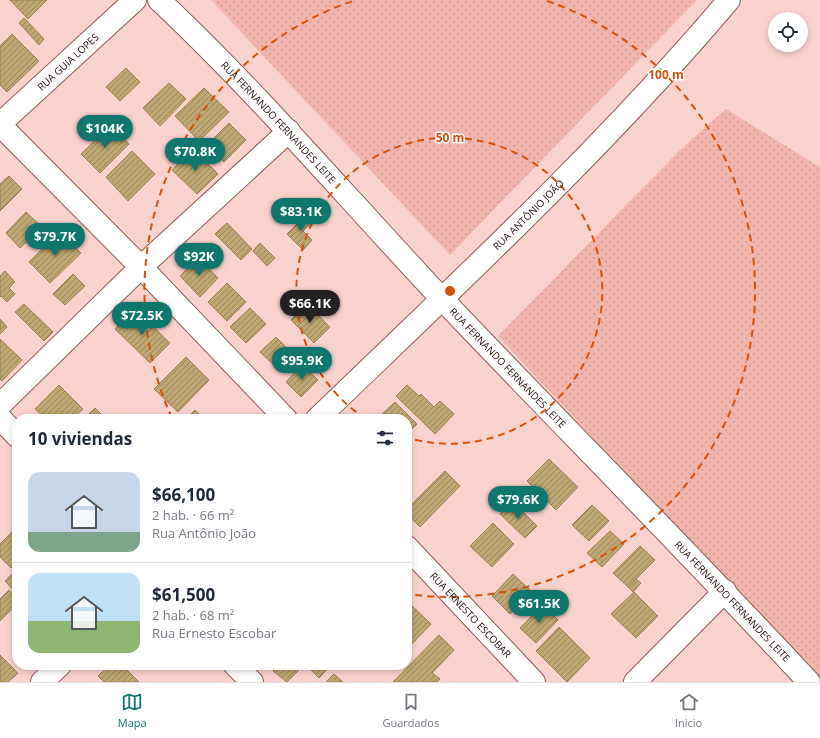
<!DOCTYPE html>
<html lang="es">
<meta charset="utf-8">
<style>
body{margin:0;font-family:"Open Sans",sans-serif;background:#f6f6f7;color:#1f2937;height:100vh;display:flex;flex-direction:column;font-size:15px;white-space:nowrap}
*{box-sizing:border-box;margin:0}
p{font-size:13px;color:#747a83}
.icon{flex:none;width:22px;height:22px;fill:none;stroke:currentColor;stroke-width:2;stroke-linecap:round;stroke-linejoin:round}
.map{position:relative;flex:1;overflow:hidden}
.details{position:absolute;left:12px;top:414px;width:400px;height:256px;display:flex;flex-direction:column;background:#fff;border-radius:16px;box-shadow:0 2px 6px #0003}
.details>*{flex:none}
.fabs{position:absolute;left:768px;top:12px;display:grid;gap:8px}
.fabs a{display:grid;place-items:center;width:40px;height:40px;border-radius:50%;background:#fff;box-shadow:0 2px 6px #0003;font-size:20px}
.price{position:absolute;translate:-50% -34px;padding:0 9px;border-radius:14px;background:#0f766e;color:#fff;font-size:13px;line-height:26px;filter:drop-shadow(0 1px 2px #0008)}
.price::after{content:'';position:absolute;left:50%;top:24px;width:12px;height:9px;margin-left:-6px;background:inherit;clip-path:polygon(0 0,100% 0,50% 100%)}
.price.selected{background:#222;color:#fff}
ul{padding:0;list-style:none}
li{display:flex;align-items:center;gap:12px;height:100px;padding:0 16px}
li+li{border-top:1px solid #e0e1e3}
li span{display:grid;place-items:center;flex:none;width:112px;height:80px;border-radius:12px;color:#555}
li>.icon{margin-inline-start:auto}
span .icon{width:48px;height:48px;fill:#fffc;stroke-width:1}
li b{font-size:17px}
h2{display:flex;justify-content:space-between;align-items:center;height:48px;padding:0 16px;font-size:17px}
.tabs{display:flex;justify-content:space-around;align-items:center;height:56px;border-top:1px solid #e0e1e3;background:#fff;font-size:11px;color:#747a83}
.tabs a{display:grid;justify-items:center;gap:2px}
.tabs .selected{color:#0f766e}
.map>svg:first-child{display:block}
.grass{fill:url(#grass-dots)}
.building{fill:url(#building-hatch);stroke:#97814d}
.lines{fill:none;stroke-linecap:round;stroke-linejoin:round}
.minor-casing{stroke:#915953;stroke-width:24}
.minor{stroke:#fff;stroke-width:22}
.ring{fill:none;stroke:#d4520c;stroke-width:2;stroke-dasharray:7 5}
.labels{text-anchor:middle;stroke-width:3;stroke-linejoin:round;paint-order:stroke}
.street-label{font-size:10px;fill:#250f0d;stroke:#fefefe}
.centre{fill:#d4520c;stroke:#fefefe;stroke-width:2}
.ring-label{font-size:12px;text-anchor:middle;font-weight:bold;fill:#d4520c;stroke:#fefefe;stroke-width:3;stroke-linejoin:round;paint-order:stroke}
</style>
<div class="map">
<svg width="820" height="682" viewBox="0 0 820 682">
<defs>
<pattern id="grass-dots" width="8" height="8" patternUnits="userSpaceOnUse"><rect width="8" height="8" fill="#f1b5ad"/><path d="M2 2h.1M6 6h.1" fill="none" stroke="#ce9a94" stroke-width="1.8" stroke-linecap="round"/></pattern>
<pattern id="building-hatch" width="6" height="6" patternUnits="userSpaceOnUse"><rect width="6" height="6" fill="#bea772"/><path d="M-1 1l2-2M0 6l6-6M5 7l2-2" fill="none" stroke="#9a865c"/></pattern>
</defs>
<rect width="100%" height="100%" fill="#fad2cd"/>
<g class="grass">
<path d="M211 0H697L450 255Z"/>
<path d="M726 109 820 167V681L498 336 680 150Z"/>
</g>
<g class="building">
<path d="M10 0H47L28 19Z"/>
<path d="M24 18 44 39 39 45 19 23Z"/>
<path d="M12 34 39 61 7 92 0 85V46Z"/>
<path d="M126 68 140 82 120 101 106 87Z"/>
<path d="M169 83 186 99 160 126 143 108Z"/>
<path d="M204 88 229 112 199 141 175 116Z"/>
<path d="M229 123 246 140 224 162 207 145Z"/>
<path d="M111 125 129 144 100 173 81 154Z"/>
<path d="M193 149 218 174 197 194 172 170Z"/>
<path d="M132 151 155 174 128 201 106 177Z"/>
<path d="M9 176 22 189 0 211V184Z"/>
<path d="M26 212 42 227 20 248 6 233Z"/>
<path d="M307 214 314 220 303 231 312 240 303 250 287 234Z"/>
<path d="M227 223 252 249 241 260 215 234Z"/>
<path d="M59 232 81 253 50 283 29 262Z"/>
<path d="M260 243 275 258 267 266 253 251Z"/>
<path d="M198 258 218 278 200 297 180 276Z"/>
<path d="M5 271 15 282 9 288 15 294 7 302 1 296 0 297V276Z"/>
<path d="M73 274 85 286 65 305 53 294Z"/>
<path d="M227 283 246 302 227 321 208 302Z"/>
<path d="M24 304 53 332 44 341 15 312Z"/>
<path d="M307 304 330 327 314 343 291 320Z"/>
<path d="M250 308 266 324 246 343 230 327Z"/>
<path d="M135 309 170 343 150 363 115 329Z"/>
<path d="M0 319 7 327 0 334Z"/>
<path d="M276 337 291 352 276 367 260 352Z"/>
<path d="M0 339 22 360 2 381 0 379Z"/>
<path d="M186 357 209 380 178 412 154 389Z"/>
<path d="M302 365 318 380 301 397 286 382Z"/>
<path d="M59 385 83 409 72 419H46L35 409Z"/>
<path d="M407 385 419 396 421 394 434 407 440 401 454 414 435 434 396 396Z"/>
<path d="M395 402 417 424 407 434V419H377Z"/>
<path d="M95 408 106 419H84Z"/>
<path d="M195 410 204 419H186Z"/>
<path d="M549 459 578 487 556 510 527 481Z"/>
<path d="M445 471 460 486 420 527 407 514V509Z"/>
<path d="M512 501 537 526 525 538 500 514Z"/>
<path d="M592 505 609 521 589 541 572 525Z"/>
<path d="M493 523 514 544 492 567 470 546Z"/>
<path d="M17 527V562L11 568 0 557V544Z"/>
<path d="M610 531 624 544 602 567 587 553Z"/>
<path d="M640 546 655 560 628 587 613 573Z"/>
<path d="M17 569V594L5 581Z"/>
<path d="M513 574 532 592 510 614 492 596Z"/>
<path d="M636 579 641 583 633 592 628 587Z"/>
<path d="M9 590 17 598V604L0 621V599Z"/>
<path d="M634 592 658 616 636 638 611 614Z"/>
<path d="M410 604 431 624 407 649V607Z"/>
<path d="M543 605 558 620 536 643 520 628Z"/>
<path d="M559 627 590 658 567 682 536 651Z"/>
<path d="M439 635 454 650 432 673 440 679 437 682H393Z"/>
<path d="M0 655 18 673 8 682H0Z"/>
<path d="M109 665H122L139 682H104L98 676Z"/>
<path d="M279 665H304L287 682 273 671Z"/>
<path d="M306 665H331L319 678Z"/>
<path d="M334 674 343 682H326Z"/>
</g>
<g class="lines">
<g class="minor-casing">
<g id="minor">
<path id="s1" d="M159 0C259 94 348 199 442 299 564 427 688 552 809 682"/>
<path id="s2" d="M0 124 135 0"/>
<path d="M0 125 141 267 286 419"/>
<path d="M0 405 141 267 289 131"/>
<path d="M0 418 17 436"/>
<path id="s3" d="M317 419C458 283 602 150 729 0"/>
<path id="s4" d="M407 547 534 682"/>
<path d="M235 665 252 682"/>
<path d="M42 682 60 665"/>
<path d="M635 682 725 591"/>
</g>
</g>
<use href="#minor" class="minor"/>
</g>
<g class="ring">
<path d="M366 419A153 153 0 1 1 408 438"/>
<path d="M172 418A306 306 0 0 1 353 1M547 1A306 306 0 0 1 407 594"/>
</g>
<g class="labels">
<g class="street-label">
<text dy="4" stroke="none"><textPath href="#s2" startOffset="92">RUA GUIA LOPES</textPath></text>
<text dy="4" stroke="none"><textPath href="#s1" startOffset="171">RUA FERNANDO FERNANDES LEITE</textPath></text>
<text dy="4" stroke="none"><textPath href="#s3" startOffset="294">RUA ANTÔNIO JOÃO</textPath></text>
<text dy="4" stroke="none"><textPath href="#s1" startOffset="507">RUA FERNANDO FERNANDES LEITE</textPath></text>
<text dy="4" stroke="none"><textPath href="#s1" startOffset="831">RUA FERNANDO FERNANDES LEITE</textPath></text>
<text dy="4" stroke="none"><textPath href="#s4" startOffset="93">RUA ERNESTO ESCOBAR</textPath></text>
</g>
</g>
<circle cx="450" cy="291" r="6" class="centre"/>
<g class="ring-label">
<text x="666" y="79">100 m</text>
<text x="450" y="142">50 m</text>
</g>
</svg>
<div class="fabs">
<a><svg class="icon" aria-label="locate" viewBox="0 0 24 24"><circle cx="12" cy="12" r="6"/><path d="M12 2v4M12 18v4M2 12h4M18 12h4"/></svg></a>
</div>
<b class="price" style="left:105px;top:149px">$104K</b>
<b class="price" style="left:195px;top:172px">$70.8K</b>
<b class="price" style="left:301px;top:232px">$83.1K</b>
<b class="price" style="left:55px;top:257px">$79.7K</b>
<b class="price" style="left:199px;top:277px">$92K</b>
<b class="price selected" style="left:310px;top:324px">$66.1K</b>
<b class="price" style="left:142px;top:336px">$72.5K</b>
<b class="price" style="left:302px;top:381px">$95.9K</b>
<b class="price" style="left:518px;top:520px">$79.6K</b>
<b class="price" style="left:539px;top:624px">$61.5K</b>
<section class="details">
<h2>10 viviendas<svg class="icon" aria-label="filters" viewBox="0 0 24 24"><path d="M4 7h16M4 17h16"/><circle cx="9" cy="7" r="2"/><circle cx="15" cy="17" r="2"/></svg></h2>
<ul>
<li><span style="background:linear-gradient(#c9d6e8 75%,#7fa58c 0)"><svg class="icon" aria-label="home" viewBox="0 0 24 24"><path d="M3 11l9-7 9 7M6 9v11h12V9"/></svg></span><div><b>$66,100</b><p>2 hab. · 66 m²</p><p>Rua Antônio João</p></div></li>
<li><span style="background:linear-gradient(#bfe0f5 60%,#8fb573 0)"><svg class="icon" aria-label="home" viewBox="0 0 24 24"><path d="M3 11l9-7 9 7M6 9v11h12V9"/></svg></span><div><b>$61,500</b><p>2 hab. · 68 m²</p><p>Rua Ernesto Escobar</p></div></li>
</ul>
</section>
</div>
<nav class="tabs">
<a class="selected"><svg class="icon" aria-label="map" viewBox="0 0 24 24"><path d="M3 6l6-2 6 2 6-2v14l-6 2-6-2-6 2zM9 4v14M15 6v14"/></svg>Mapa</a>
<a><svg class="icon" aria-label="saved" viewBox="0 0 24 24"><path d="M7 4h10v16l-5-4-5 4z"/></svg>Guardados</a>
<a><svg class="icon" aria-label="home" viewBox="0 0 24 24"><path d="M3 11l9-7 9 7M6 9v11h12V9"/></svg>Inicio</a>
</nav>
